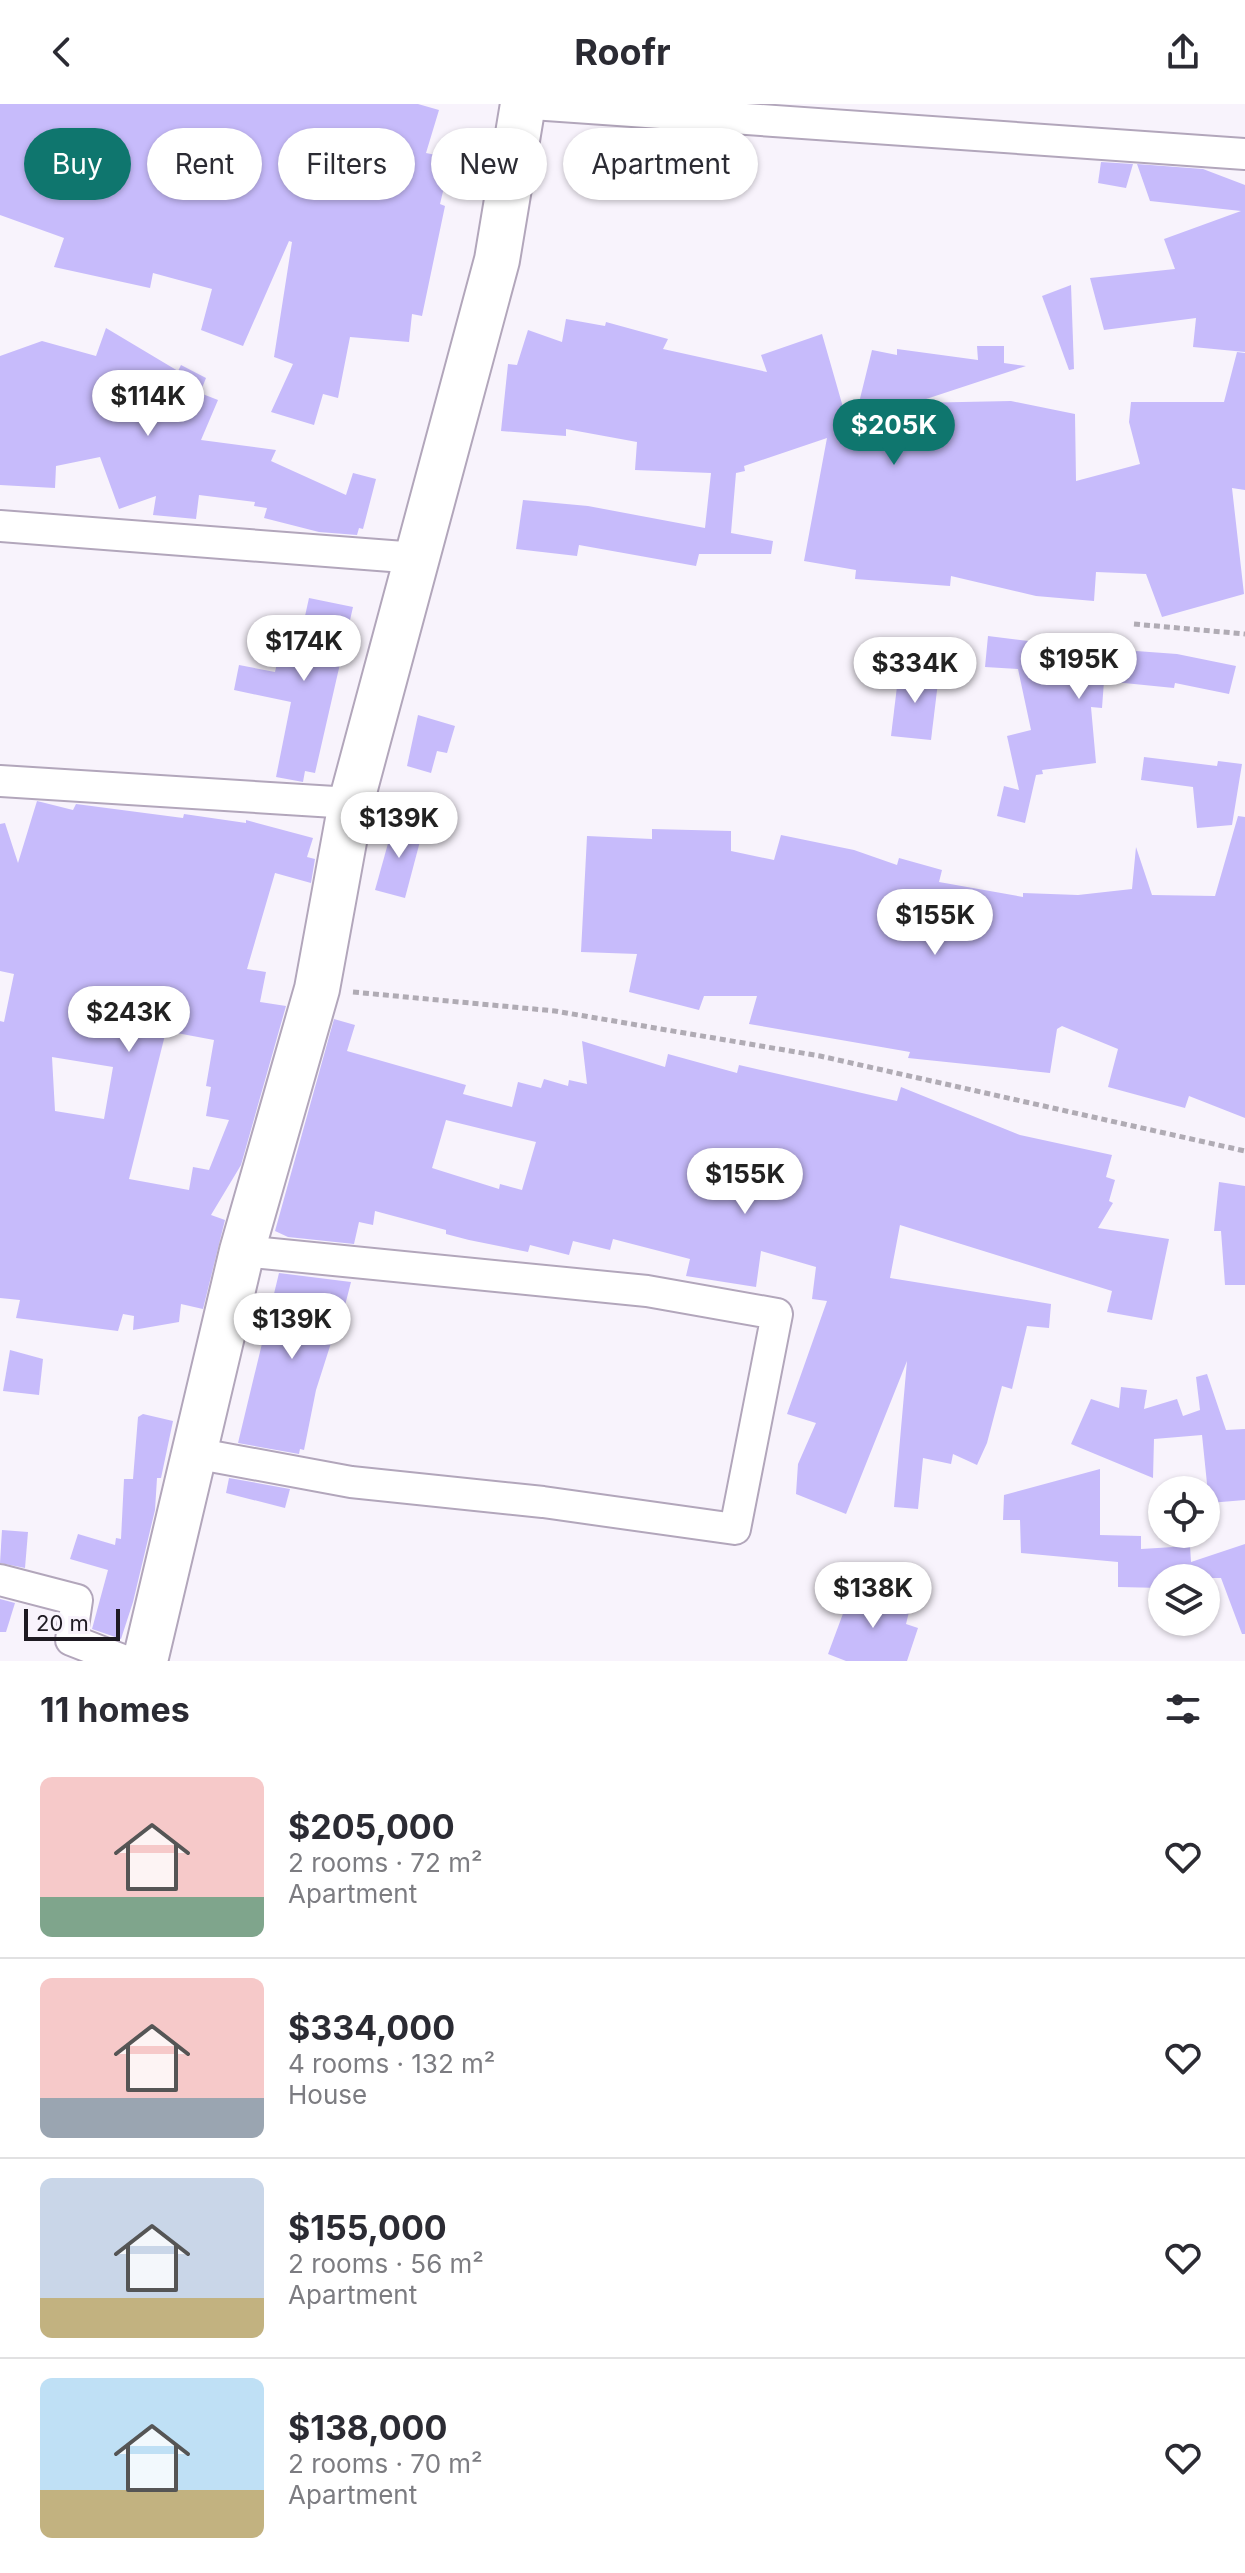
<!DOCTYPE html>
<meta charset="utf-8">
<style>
body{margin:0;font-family:Inter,sans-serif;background:#f7f7f7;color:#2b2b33;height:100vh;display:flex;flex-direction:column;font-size:30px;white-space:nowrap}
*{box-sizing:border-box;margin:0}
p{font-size:26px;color:#7c7c81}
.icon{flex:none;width:44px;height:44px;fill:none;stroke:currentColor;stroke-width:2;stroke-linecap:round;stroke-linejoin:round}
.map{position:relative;height:1557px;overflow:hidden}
.panel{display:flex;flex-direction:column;background:#fff;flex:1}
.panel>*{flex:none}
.banner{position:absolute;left:24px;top:24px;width:800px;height:72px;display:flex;gap:16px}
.tools{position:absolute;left:1148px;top:1372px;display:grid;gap:16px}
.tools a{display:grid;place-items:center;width:72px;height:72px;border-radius:50%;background:#fff;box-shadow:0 2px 6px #0004;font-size:40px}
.scale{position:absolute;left:24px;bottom:20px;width:96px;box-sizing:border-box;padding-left:8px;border:4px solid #1e1a22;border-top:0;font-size:22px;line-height:28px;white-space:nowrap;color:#1e1a22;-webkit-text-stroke:6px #f8f3fc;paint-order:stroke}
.price{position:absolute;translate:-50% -68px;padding:0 18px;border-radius:28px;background:#fff;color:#222;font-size:26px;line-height:52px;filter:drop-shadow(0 2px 4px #0008)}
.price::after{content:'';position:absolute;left:50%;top:48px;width:24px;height:18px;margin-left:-12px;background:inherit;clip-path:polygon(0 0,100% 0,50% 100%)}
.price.active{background:#0f766e;color:#fff}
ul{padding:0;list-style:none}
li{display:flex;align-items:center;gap:24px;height:200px;padding:0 40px}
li+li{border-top:2px solid #e1e1e2}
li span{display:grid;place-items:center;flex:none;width:224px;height:160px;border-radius:12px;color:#555}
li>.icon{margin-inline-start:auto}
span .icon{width:96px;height:96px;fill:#fffc;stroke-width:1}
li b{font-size:34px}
h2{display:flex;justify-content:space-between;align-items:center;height:96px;padding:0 40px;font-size:34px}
.pill{padding:0 28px;border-radius:36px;background:#fff;box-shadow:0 2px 6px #0004;font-size:28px;line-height:72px}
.pill.active{background:#0f766e;color:#fff}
header{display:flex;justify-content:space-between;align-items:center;height:104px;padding:0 40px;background:#fff;font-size:36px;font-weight:700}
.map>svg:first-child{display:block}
.building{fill:#c7bbfb;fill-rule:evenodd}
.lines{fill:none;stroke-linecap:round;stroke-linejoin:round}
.street-casing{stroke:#b2a6bb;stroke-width:34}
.secondary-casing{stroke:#b2a6bb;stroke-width:48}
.path{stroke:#b0abb4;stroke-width:5;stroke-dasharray:6 4;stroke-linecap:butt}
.street{stroke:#fff;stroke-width:30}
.secondary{stroke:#fff;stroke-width:44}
</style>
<header><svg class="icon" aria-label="back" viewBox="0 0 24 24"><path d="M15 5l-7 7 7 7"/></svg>Roofr<svg class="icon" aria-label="share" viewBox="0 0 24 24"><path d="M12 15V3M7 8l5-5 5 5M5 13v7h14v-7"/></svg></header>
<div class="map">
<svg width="1245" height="1557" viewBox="0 0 1245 1557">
<rect width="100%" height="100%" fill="#f8f3fc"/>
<g class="building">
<path d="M0 0H418L439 6 426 49 451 54 440 100 445 102 422 212 412 210 409 238 350 233 338 294 323 290 314 321 271 308 293 260 274 253 292 138 289 137 243 242 201 226 212 185 153 169 150 184 54 163 64 134 0 111Z"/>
<path d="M1101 58 1133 60 1126 84 1098 79Z"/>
<path d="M1137 60 1203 65 1245 81V248L1193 243 1196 214 1104 226 1090 174 1175 165 1164 135 1241 107 1150 97Z"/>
<path d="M1071 181 1074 265 1069 266 1042 192Z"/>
<path d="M566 215 605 222 606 218 668 235 663 245 767 268 761 251 822 230 851 331 872 246 897 251V245L978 256 977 242H1004V259L1026 262 914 299 1011 297 1075 310 1076 377 1140 360 1129 318 1131 298H1224L1237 248 1245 249V386L1232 384 1244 490 1162 513 1146 470 1096 468 1094 497 1036 492 951 472 950 482 855 475 856 466 804 457 827 334 744 362 745 367 736 369 731 429 773 437 771 450H699L696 462 579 441 577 452 516 445 523 396 588 402 705 424 711 369 635 366 637 338 566 325V332L501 327 508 260 517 261 528 226 562 238Z"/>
<path d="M106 224 178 267 181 261 206 274 200 289 218 296 201 336 276 346 271 357 346 391 353 369 376 375 363 425 359 424 357 431 319 428 264 414 267 404 254 402 255 398 199 391 196 415 153 411 156 392 119 405 100 353 56 362 55 384 0 381V252L42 237 96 252Z"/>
<path d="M309 494 353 503 315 669 305 667 303 678 276 673 291 598 234 586 239 561 275 568 286 518 303 521Z"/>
<path d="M988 532 1136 550V547L1177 550 1236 562 1229 590 1175 579 1174 584 1104 577 1102 604 1091 603 1096 659 1042 666 1043 670 1036 671 1025 719 997 712 1004 682 1019 686 1007 632 1031 626 1018 565 985 563Z"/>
<path d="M899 566 939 570 931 636 891 632Z"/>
<path d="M418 611 455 622 447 649 437 647 431 669 407 662Z"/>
<path d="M1144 653 1217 662 1218 657 1242 660 1232 721 1197 724 1193 683 1141 676Z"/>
<path d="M37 697 73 706 76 700 183 714 184 710 246 719V716L313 734 307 753 315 755 311 779 275 769 247 865 266 868 260 898 286 902 241 1061 211 1111 225 1116 203 1205 181 1200 179 1218 133 1226 134 1212 123 1210 118 1227 16 1214 20 1196 0 1194V917L4 918 14 870 0 867V720L5 719 18 759ZM166 927 214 936 206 982 211 983 206 1012 229 1016 209 1066 193 1063 189 1086 129 1075ZM52 953 113 963 104 1015 55 1007Z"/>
<path d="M1238 712 1245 713V1014L1189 992 1185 1004 1108 983 1118 945 1062 922 1057 925 1050 969 908 954 910 948 749 920 757 892H704L699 906 629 888 637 850 581 848 587 732 652 735V725L731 727V747L774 756 781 731 854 746 897 761 899 754 942 766 939 778 1023 793V789L1078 791 1132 785 1136 743 1152 791 1215 792Z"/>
<path d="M394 718 423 726 405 794 375 786Z"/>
<path d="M334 915 355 921 347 947 466 981 463 990 512 1003 518 978 541 984 544 975 568 982 569 976 587 980 582 937 665 963 668 950 737 969 739 961 897 997 901 983 1020 1031 1112 1051 1106 1073 1115 1076 1109 1097 1113 1099 1098 1124 1169 1135 1152 1216 1107 1208 1112 1187 900 1121 890 1174 1051 1200 1049 1224 1027 1222 1012 1285 1002 1282 987 1339 977 1361 953 1350 951 1360 923 1354 918 1405 894 1403 907 1257 846 1410 796 1390 798 1360 816 1319 787 1310 827 1197 812 1195 816 1163 761 1147 756 1183 686 1172 690 1155 613 1135 610 1146 573 1137 569 1151 530 1141 528 1148 469 1136 446 1130V1126L375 1107 373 1121 359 1118 354 1140 288 1133 275 1127ZM446 1016 536 1038 522 1086 500 1080 499 1085 432 1064Z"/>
<path d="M1219 1078 1245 1082V1181H1225L1221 1127H1214Z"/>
<path d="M279 1169 351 1178 341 1217H338L316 1286 304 1346 300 1345 299 1350 238 1339Z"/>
<path d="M10 1246 43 1255 39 1291 3 1287Z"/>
<path d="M1207 1270 1226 1326 1245 1325V1396L1209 1399 1202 1331 1154 1335 1153 1374 1071 1340 1091 1295 1119 1304 1121 1283 1147 1286 1144 1305 1177 1295 1183 1312 1200 1306 1196 1273Z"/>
<path d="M143 1310 173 1317 161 1374H157L155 1406 133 1498 121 1535 92 1525 108 1466 70 1455 78 1430 115 1441 116 1434 121 1435 124 1375H133L138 1313Z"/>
<path d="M1100 1365V1431L1141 1432V1445L1190 1442 1191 1458 1245 1440V1530H1242L1221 1474H1162V1484L1118 1483V1458L1021 1449 1020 1416H1003L1004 1391Z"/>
<path d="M229 1374 290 1385 285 1404 226 1389Z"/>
<path d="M2 1426 28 1428 25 1464 0 1459Z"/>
<path d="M868 1486 910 1504 906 1520 918 1524 907 1557H846L828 1550 851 1488 864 1493Z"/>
<path d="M0 1495 15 1499 6 1528H0Z"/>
</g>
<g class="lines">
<g class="street-casing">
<g id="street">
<path d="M532 0 1245 50"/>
<path d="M0 422 417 454"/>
<path d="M0 677 351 699"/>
<path d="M194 1349 351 1378 543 1398 735 1425 777 1210 647 1187 242 1147"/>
<path d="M0 1476 77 1496 71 1536 125 1557"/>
</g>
</g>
<g class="secondary-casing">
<path id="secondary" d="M145 1557 242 1147 317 885 351 699 497 156 523 0"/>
</g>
<g class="path">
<path d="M1134 520 1245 530"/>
<path d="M353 888 555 907 820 952 1245 1047"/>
</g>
<use href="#street" class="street"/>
<use href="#secondary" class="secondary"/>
</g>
</svg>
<div class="tools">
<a><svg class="icon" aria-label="locate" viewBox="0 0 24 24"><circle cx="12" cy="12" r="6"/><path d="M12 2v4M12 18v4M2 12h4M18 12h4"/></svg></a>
<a><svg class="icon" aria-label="layers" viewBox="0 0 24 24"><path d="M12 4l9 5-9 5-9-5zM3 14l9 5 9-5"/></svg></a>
</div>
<div class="scale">20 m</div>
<b class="price" style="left:148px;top:334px">$114K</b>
<b class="price active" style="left:894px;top:363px">$205K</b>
<b class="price" style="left:304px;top:579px">$174K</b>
<b class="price" style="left:1079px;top:597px">$195K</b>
<b class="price" style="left:915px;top:601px">$334K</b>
<b class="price" style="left:399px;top:756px">$139K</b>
<b class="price" style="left:935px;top:853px">$155K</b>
<b class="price" style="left:129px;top:950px">$243K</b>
<b class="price" style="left:745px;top:1112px">$155K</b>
<b class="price" style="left:292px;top:1257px">$139K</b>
<b class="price" style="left:873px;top:1526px">$138K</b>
<div class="banner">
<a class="pill active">Buy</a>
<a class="pill">Rent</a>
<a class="pill">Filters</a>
<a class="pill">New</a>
<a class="pill">Apartment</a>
</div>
</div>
<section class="panel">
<h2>11 homes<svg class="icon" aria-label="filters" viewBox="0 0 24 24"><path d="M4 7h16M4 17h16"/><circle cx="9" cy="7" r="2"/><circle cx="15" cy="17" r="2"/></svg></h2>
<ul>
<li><span style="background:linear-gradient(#f6c9c9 75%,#7fa58c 0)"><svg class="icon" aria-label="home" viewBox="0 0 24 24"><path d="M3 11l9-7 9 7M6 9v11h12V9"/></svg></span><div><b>$205,000</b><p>2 rooms · 72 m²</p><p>Apartment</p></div><svg class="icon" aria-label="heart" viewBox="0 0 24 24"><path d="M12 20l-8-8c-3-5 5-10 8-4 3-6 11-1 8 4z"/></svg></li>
<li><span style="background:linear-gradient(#f6c9c9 75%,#9aa5b1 0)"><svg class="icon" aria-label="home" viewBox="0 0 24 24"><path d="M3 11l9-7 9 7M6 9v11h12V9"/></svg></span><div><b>$334,000</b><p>4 rooms · 132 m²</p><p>House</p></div><svg class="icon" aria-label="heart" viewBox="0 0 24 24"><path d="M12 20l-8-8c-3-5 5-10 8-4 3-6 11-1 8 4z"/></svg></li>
<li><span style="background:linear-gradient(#c9d6e8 75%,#c2b280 0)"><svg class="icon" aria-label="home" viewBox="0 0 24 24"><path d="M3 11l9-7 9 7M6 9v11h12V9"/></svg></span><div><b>$155,000</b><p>2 rooms · 56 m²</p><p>Apartment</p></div><svg class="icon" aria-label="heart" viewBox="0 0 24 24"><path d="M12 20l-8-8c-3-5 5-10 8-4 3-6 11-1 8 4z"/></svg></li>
<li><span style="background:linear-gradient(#bfe0f5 70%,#c2b280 0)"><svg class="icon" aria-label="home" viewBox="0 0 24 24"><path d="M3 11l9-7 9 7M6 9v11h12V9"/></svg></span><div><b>$138,000</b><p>2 rooms · 70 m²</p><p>Apartment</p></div><svg class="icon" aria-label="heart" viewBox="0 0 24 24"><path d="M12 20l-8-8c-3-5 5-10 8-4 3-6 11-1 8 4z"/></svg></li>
</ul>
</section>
